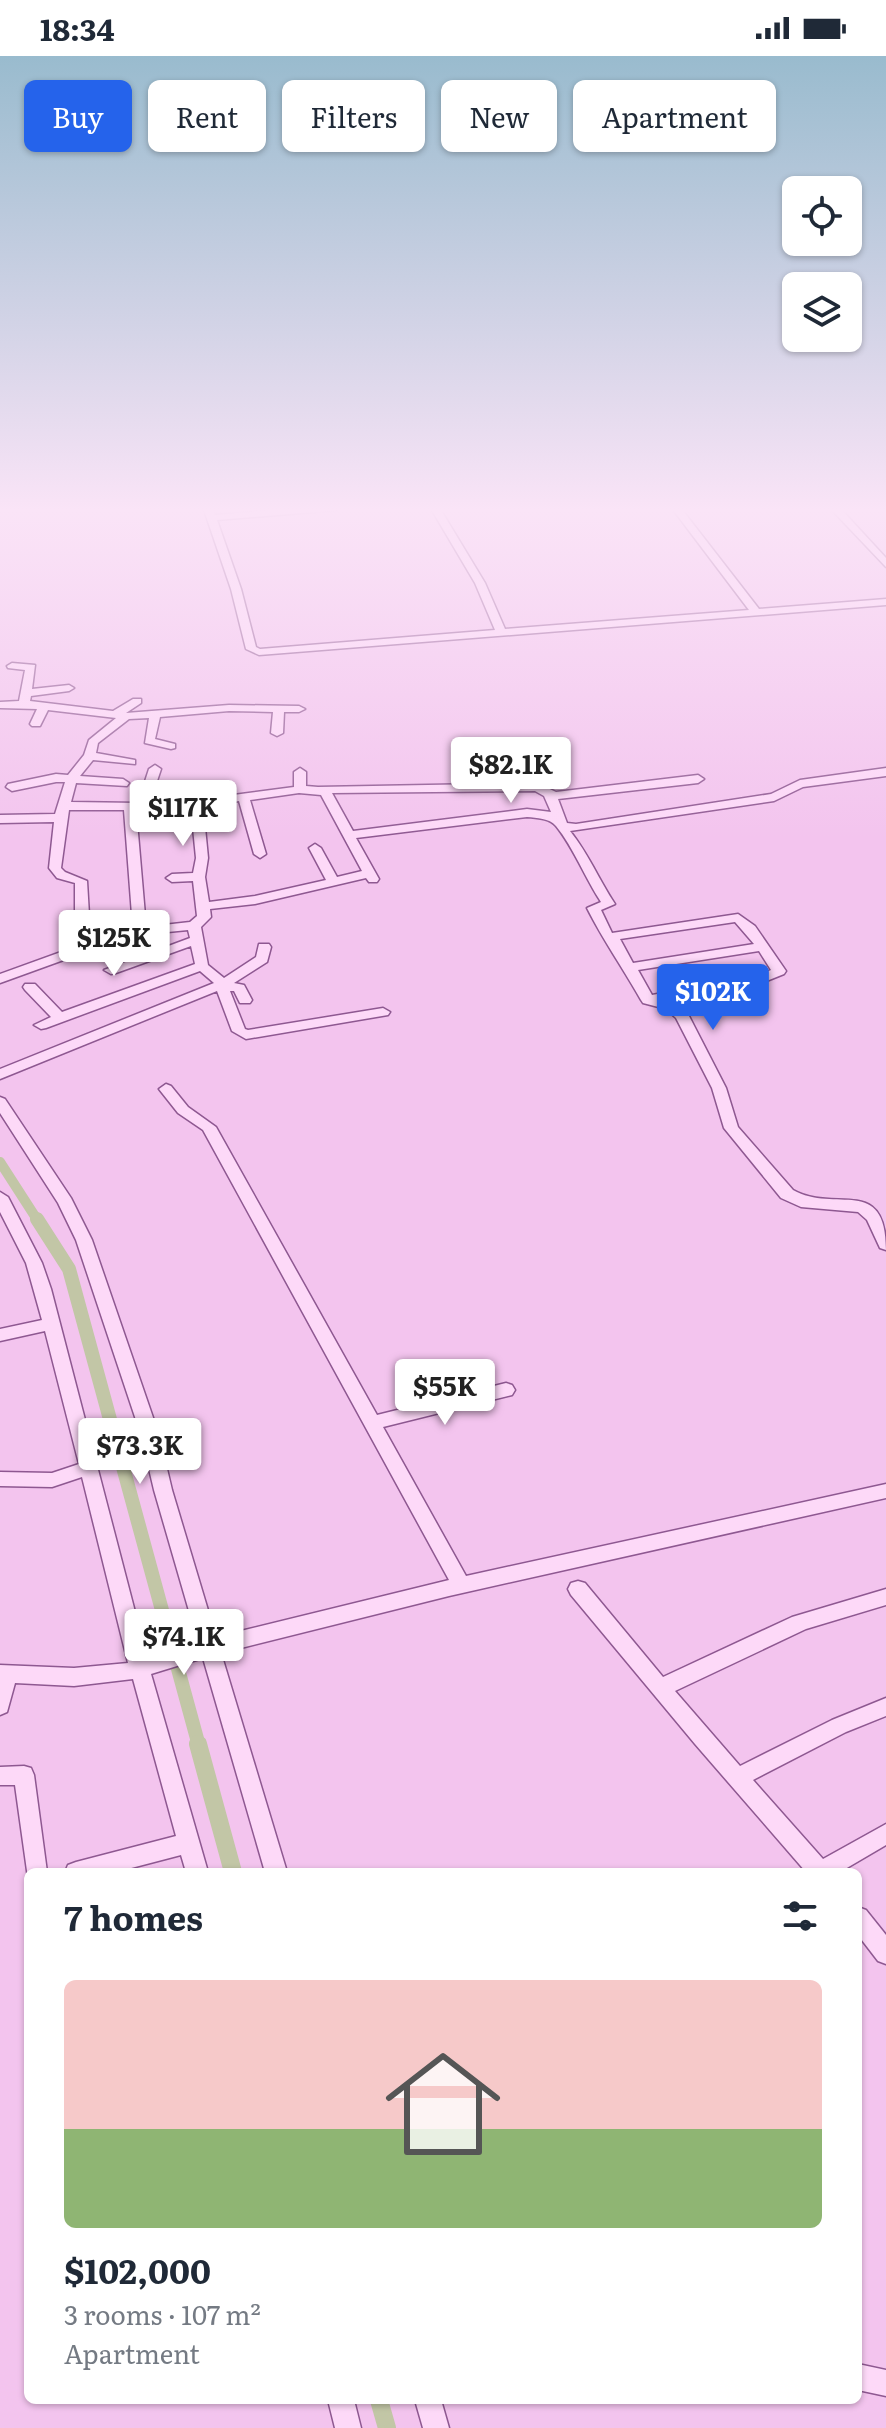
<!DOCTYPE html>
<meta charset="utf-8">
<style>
body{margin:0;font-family:Literata,serif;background:#f2f2f3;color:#1f2937;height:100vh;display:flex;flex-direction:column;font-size:30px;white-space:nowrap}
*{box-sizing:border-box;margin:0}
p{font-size:26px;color:#747a83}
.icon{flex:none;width:44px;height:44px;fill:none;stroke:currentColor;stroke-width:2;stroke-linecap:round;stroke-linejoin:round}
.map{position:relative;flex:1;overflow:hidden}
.drawer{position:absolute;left:24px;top:1812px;width:838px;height:536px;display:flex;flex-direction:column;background:#fff;border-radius:12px;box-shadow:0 2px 6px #0004}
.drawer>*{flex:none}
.top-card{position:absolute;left:24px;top:24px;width:838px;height:72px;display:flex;gap:16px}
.fabs{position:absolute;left:782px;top:120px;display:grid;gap:16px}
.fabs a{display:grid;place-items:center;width:80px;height:80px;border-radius:12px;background:#fff;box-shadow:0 2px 6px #0004;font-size:40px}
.price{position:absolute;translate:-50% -68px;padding:0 18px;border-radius:8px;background:#fff;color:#222;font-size:26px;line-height:52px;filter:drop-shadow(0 2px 4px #0008)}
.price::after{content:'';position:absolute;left:50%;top:48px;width:24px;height:18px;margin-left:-12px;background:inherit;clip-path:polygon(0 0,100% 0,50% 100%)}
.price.current{background:#2563eb;color:#fff}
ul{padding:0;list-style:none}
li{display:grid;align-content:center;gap:16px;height:424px;padding:0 40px}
li span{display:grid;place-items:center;height:248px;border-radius:12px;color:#555}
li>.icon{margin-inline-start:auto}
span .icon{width:144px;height:144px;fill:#fffc;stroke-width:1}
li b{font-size:34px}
h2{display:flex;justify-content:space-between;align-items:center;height:96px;padding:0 40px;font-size:34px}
.chip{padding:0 28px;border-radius:12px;background:#fff;box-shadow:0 2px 6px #0004;font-size:28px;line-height:72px}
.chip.current{background:#2563eb;color:#fff}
.status{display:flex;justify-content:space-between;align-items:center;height:56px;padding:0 40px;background:#fff;direction:ltr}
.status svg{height:22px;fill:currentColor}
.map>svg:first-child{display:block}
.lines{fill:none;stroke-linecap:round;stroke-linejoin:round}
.canal-far2{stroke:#c2c6a6;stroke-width:10}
.canal-far1{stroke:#c2c6a6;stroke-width:14}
.canal{stroke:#c2c6a6;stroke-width:18}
.minor-casing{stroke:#8e5891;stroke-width:3}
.minor{fill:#fdd9f8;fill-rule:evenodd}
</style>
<div class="status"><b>18:34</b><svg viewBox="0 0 49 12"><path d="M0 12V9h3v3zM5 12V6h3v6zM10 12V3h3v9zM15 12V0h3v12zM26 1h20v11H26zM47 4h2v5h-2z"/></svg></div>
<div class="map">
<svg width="886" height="2372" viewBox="0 0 886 2372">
<rect width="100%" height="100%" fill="#f3c4ee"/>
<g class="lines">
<path class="canal-far2" d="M0 1106 38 1165"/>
<path class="canal-far1" d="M37 1163 69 1213 199 1690"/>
<g class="canal">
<path d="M198 1688 233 1816"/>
<path d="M379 2344 387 2372"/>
</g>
<g class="minor-casing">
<g id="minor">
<path d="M203 451H212L215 459 310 451H343L338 454 217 464 241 533 256 591 260 593 495 574 475 527 430 451H439L485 527 505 573 749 554 671 451H680L759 553 886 543V549L259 599 246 593 231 533Z"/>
<path d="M829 451H839L886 502V511Z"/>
<path d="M12 607 35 609 32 633 69 629 74 632 69 635 31 640 30 645 113 655 133 643H141V647L126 657 229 649 299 650 305 653 299 656H284L283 677 277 680 271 677 273 656 229 655 160 661 155 683 175 688V692L171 693 145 687 149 662 129 663 98 687 96 697 135 704V708L93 704 80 720 123 723 129 727 127 730 76 727 71 746 138 747 149 713 155 709 161 713 150 746 196 744 294 731V716L300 712 306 716V730L318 731 537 727 556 736 698 719 704 723 698 727 558 743 567 767 576 768 771 738 800 724 886 712V720L803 731 774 745 570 775C588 797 599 824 615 848L601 854 612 877 738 858 755 870 786 915 784 918 764 926 666 944 676 947 689 960 726 1032 738 1071 793 1134C835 1158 886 1118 886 1194L880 1192 867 1164 858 1156 801 1151 781 1142 724 1072 712 1032 676 962 666 953 643 947 641 944C623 912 603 884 587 852L601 846C585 822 574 792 556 770 549 762 537 762 527 761L356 782 379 823 377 826H369L366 822 255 848 210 853 211 861 201 871 208 909 224 922 256 901 259 888H269L271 891 267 906 234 927 244 929 252 944 250 947H240L234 935H230L245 973 248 974 383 952 390 956 388 959 246 983 232 975 217 935 0 1023V1013L214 927 200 915 46 972 41 973 34 969 51 961 25 934 23 931 25 928H35L62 956 195 908 191 890 116 917 111 918 104 914 190 882 188 874 117 881 116 885 0 927V918L97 883 75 860V827L57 822 49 812 54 766 0 767V759L55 758 65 726H56L12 735 6 731 8 728 56 718 68 719 84 699 89 684 116 662 48 654 40 670H32L30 668 37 653 0 652V646L19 645 25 614 8 612 7 610ZM535 735 544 740 551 756 527 753 353 775 332 737ZM299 737 321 739 362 815 337 821 321 792 315 788 309 792 326 824 255 840 209 846 205 821 208 802 203 751 239 745 254 798 260 802 266 798 250 744ZM191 752 196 802 193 817 172 818 166 822 172 826 193 825 197 860 190 866 146 871 136 754ZM69 754H124L133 872 102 875 89 859 87 825 65 816 61 812ZM735 866 754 888 633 907 620 883ZM759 895 771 914 760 919 652 939 638 914Z"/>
<path d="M166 1028 171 1030 188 1051 216 1071 377 1359 506 1327 512 1329 515 1334 512 1339 383 1371 466 1520 886 1428V1442L449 1540 221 1597 287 1816H265L203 1602 151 1618 208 1816H186L181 1799 116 1816H65L68 1809 76 1806 176 1780 133 1623 74 1630 15 1627 7 1656 0 1659V1609L74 1612 128 1607 82 1421 52 1431 0 1430V1416L52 1417 79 1408 45 1275 0 1285V1273L42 1264 26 1207 0 1156V1136L8 1141 42 1207 51 1233 147 1602 198 1586 154 1434 141 1379 76 1184 58 1147 0 1057V1041L5 1043 71 1142 92 1184 159 1379 172 1434 216 1581 449 1524 203 1074 178 1057 159 1033Z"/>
<path d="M578 1525 585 1527 663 1621 792 1561 886 1533V1549L806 1573 675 1635 740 1710 832 1664 886 1642V1660L846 1676 753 1724 823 1803 886 1768V1789L840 1816H806L695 1688 571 1539 568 1533 571 1527Z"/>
<path d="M24 1710 31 1712 34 1719 47 1816H28V1822L15 1729H0V1711Z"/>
<path d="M858 1851 866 1854 886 1879V1908L878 1905 858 1879Z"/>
<path d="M858 2308 886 2314V2340L858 2334Z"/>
<path d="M328 2344H354L361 2372H335Z"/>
<path d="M415 2344H441L449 2372H423Z"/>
</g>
</g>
<use href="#minor" class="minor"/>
</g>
<linearGradient id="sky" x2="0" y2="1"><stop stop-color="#99bbce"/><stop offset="0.58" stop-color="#fae4f7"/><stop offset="1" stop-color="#fae4f7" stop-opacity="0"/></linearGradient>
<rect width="886" height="783" fill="url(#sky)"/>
</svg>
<div class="fabs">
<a><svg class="icon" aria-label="locate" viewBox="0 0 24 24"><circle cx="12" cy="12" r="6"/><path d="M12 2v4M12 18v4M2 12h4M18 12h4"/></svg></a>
<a><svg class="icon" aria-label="layers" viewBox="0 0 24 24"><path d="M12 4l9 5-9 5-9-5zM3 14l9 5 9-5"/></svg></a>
</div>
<b class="price" style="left:511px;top:749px">$82.1K</b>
<b class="price" style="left:183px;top:792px">$117K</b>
<b class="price" style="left:114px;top:922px">$125K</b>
<b class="price current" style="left:713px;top:976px">$102K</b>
<b class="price" style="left:445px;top:1371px">$55K</b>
<b class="price" style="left:140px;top:1430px">$73.3K</b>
<b class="price" style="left:184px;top:1621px">$74.1K</b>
<div class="top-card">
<a class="chip current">Buy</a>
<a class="chip">Rent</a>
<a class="chip">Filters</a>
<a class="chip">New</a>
<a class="chip">Apartment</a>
</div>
<section class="drawer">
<h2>7 homes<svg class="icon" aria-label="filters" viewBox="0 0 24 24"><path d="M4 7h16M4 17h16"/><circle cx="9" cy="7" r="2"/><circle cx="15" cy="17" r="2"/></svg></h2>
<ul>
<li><span style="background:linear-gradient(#f6c9c9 60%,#8fb573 0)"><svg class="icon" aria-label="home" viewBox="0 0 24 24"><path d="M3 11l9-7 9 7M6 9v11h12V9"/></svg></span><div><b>$102,000</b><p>3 rooms · 107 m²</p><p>Apartment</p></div></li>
</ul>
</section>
</div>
